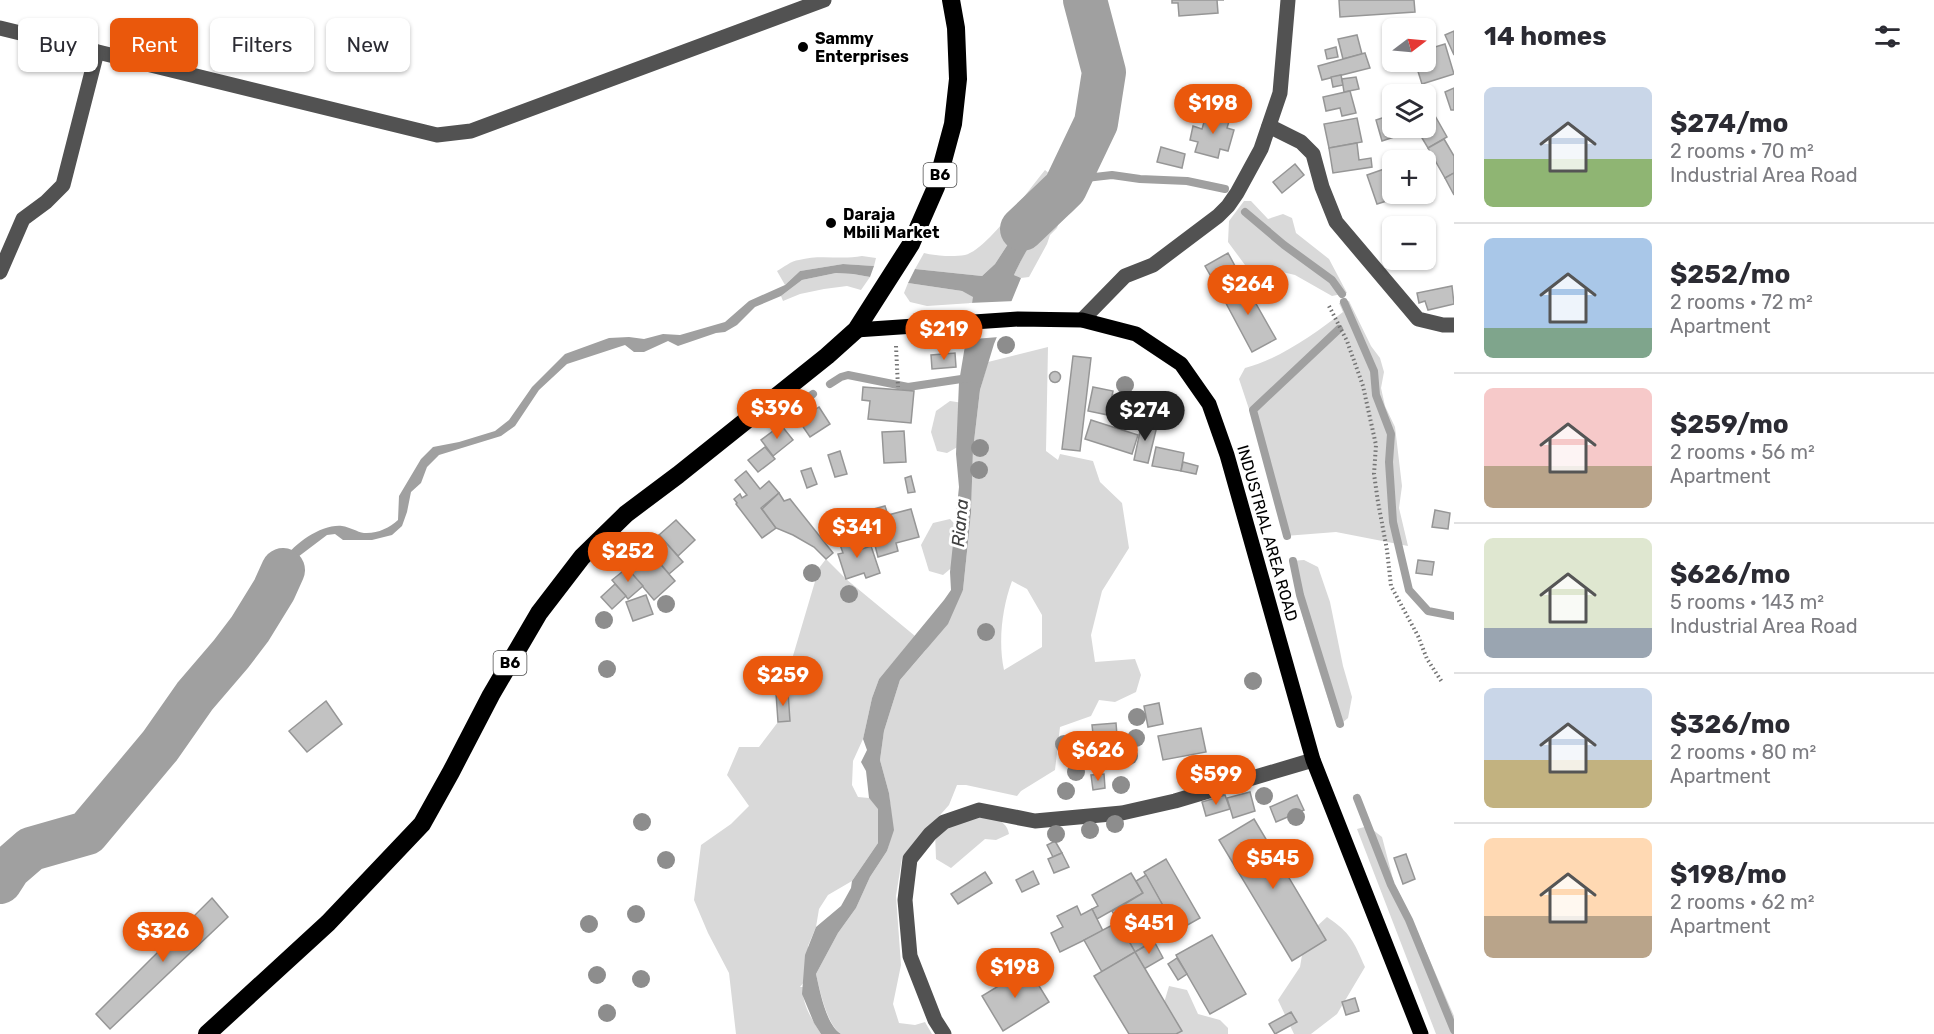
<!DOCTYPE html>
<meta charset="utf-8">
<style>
body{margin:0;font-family:Rubik,sans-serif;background:#f2f2f3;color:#2b2b33;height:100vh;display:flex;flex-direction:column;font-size:22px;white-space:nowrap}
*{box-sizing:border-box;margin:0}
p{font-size:20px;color:#7c7c81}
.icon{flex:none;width:33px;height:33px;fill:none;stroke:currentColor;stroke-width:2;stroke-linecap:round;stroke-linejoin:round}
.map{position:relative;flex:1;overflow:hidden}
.drawer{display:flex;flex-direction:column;background:#fff;width:480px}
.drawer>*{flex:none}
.top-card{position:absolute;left:18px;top:18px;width:570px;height:54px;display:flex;gap:12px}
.needle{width:39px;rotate:74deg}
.buttons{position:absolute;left:1382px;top:18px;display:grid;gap:12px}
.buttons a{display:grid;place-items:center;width:54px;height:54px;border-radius:9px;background:#fff;box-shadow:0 2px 4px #0004;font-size:30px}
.price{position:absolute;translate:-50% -51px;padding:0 14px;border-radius:21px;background:#ea580c;color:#fff;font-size:20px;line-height:39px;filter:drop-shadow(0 2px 3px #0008)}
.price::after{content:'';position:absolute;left:50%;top:36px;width:18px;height:14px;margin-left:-9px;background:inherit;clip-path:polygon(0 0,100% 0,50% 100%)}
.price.on{background:#222;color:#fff}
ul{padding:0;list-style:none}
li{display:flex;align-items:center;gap:18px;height:150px;padding:0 30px}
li+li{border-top:2px solid #e1e1e2}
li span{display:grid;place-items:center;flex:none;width:168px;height:120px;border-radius:9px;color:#555}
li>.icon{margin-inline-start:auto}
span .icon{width:72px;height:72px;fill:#fffc;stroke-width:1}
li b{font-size:26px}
h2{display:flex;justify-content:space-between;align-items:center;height:72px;padding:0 30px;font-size:26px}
.pill{padding:0 21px;border-radius:9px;background:#fff;box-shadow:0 2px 4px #0004;font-size:21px;line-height:54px}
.pill.on{background:#ea580c;color:#fff}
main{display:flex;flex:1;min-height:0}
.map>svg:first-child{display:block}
.green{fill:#d9d9d9;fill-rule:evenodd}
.water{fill:#a0a0a0}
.pier{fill:#fff}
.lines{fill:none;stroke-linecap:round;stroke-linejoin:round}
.stream{stroke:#a0a0a0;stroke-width:8}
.river{stroke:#a0a0a0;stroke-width:44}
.building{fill:#c2c2c2;stroke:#969696;stroke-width:1.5}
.path{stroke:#747474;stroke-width:4;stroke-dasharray:1.5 3;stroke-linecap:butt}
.minor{stroke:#525252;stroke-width:15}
.major{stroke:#000;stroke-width:15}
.highway{stroke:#000;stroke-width:18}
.tree{fill:#8d8d8d}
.poi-dot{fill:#000;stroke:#fff;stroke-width:2}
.labels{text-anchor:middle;stroke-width:6;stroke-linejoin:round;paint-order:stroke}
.shield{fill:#fff;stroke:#4c4c4c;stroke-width:1.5}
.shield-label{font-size:15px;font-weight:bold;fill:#000}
.poi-label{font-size:16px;font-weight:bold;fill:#000;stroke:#fff;text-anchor:start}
.street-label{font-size:16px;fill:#000;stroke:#fff}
.water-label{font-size:18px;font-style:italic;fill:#414141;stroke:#fff}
</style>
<main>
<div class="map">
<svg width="1454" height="1034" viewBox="0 0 1454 1034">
<rect width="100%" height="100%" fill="#fff"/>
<g class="green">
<path d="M1045 170 1056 179 1025 218 995 264 982 276 915 269 924 253C936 256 953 257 965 255 987 250 1029 189 1045 170Z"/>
<path d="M1078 180 1087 184C1082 200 1077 213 1060 219L1057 228 1050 235 1047 244 1029 277 1021 278 1014 275C1029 240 1053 210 1078 180Z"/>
<path d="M1244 201H1251L1268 219 1283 214 1292 218 1296 233 1329 259 1347 293 1332 296 1295 275 1274 270 1268 272 1245 265 1228 242 1229 221Z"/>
<path d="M862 256 876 258 874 266 843 264 800 271 785 285 777 271C784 267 791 261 799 260 820 254 840 260 862 256Z"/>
<path d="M836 273 853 274 870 277 861 290 847 286 824 289 800 294 783 301 781 296 802 280Z"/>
<path d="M908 283 962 291 974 297 972 303 927 306 910 302 904 293Z"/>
<path d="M1349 301 1371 346 1380 358 1384 372 1381 388 1385 406 1395 427 1402 486 1399 508 1408 546 1336 532 1285 536 1256 430 1239 379 1245 368C1278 360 1316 333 1343 312L1339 303Z"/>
<path d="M1048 347 1046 451 1058 460 1060 454 1093 461 1100 482 1122 503 1129 548 1102 591 1091 635 1095 662 1135 659 1141 675 1136 692 1115 702 1099 700 1091 716 1060 727 1055 770 1021 791 1017 796 966 785H957L949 805 902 858 896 896 901 965 893 1004 899 1023 915 1025 925 1022 932 1034H841C827 1025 820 991 816 974L838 933 856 908 870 877 887 851 893 830 889 793 880 760 884 731 900 680 925 651 963 590 971 513 973 450 980 390 988 362ZM1012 581 1027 589 1042 615V647L1004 670C998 642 1002 608 1012 581Z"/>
<path d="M950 401 963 403 961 445 947 453 937 451 931 432 936 411Z"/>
<path d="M950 519 963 533 962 559 943 575 929 571 921 545 933 523Z"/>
<path d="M826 559 846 579 915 636 879 679 872 698 863 739 853 761 852 785 858 797 869 798 878 808V843L852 881 828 895 819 909 816 927 808 946 809 952 804 982 800 987H803C801 1003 813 1021 821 1034H736L729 973 708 933 694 900 701 845 731 824 749 806 727 775 739 747H759L778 722 790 721 782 693 819 568Z"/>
<path d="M1304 560 1318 567 1330 602 1343 666 1352 697 1348 718 1337 727C1320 672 1300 618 1290 561Z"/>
<path d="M969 809C982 814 1007 817 1009 834L996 840 985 839 951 868 936 859 935 832Z"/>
<path d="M1368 826 1382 837 1394 883 1411 917 1454 1016V1034H1436L1357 829Z"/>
<path d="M1327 917C1351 933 1354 942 1365 967L1337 1014 1311 1034H1294L1278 1000 1300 967 1305 937Z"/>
<path d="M1169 986 1187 990 1198 1014 1220 1020 1228 1028V1034H1162L1159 1020Z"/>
</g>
<g class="water">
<path d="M1056 179 1069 191C1048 217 1028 244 1014 275L1021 278 994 344 980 390 973 450 971 513 963 590 948 624 900 680 884 731 880 760 889 793 894 830 887 851 870 877 856 908 838 933 816 974C820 991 826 1025 841 1034H821L814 1023 802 994 805 955 816 927 841 906 851 888 852 881 878 843V809L869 798 866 771 861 762 867 750 863 739 872 698 879 679 944 600 951 590 950 572 959 487 956 454 959 382 973 297 962 291 908 283 915 269 982 276 995 264 1025 218Z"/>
<path d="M843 264 874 266 870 277 853 274 836 273 802 280 781 296 755 307 737 325 725 332 716 333 678 346 668 341 644 352H634L625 345 567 364 539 390 515 426 501 436 439 455 427 467 421 483 411 492 407 512 402 526 392 535 372 540H343L335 534 327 535 290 563 278 590 254 622C259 606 274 573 284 559 295 543 322 524 342 526 350 527 357 532 364 533 377 534 389 528 398 520L399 496 421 459 433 447 459 442 495 431 509 420 532 387 565 354 609 338 629 337 644 339 663 334 680 335 725 322 749 301 785 285 800 271Z"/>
</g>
<path class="pier" d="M1015 301 999 337 962 340 969 303Z"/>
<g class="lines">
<g class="stream">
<path d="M1072 172 1086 178 1112 175 1140 179 1187 181 1225 189"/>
<path d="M1245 212 1284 245 1332 280 1342 294"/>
<path d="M1344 302 1374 371 1376 395 1391 434 1389 462 1393 522 1409 590 1428 611 1454 616"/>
<path d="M830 384 841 377 848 375 908 387 968 378"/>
<path d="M778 420 813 394"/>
<path d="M1287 536 1253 410 1339 329"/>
<path d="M1293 561 1300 595 1340 724"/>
<path d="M1357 798 1391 885 1409 920 1454 1030"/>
</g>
<g class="river">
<path d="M1022 229 1065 188 1096 123 1104 72 1085 0"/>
<path d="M0 882 9 868 31 849 87 833 160 746 195 696 231 654 250 629 274 590 283 570"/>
</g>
</g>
<g class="building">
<path d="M1172 0H1224H1217L1218 13 1179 16 1178 3H1172Z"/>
<path d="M1339 0H1414L1415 12 1340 17Z"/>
<path d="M1454 31V55L1445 35Z"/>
<path d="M1357 35 1362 54 1343 59 1338 39Z"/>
<path d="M1445 44 1454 74 1422 84 1415 62H1425V50Z"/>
<path d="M1336 47 1338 57 1327 59 1325 50Z"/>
<path d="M1365 53 1370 68 1322 80 1318 66Z"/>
<path d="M1341 75 1343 85 1333 87 1331 77Z"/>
<path d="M1356 77 1359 89 1344 92 1342 79Z"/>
<path d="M1454 88V110H1451L1445 92Z"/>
<path d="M1350 91 1356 113 1342 116 1340 108 1326 111 1323 97Z"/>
<path d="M1430 107 1447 137 1428 148 1416 128H1425V110Z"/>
<path d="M1207 112 1230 118 1227 128 1234 130 1228 151 1220 149 1218 158 1195 152 1198 142 1190 140 1193 126 1202 129Z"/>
<path d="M1391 115 1392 128H1395L1397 136 1382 141 1376 120Z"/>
<path d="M1357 118 1362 142 1329 148 1324 124Z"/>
<path d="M1444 139 1454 156V173L1445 178 1428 148Z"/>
<path d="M1357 143 1359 160 1371 158 1372 167 1333 173 1329 148Z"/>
<path d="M1161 147 1185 154 1182 168 1157 162Z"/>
<path d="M1295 164 1304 175 1282 193 1273 182Z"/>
<path d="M1387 168 1389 174 1392 173V194H1409L1377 204 1367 175Z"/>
<path d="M1454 173V195L1445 178Z"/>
<path d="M1228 253 1242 279 1220 292 1205 266Z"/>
<path d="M1242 279 1276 339 1252 352 1220 292Z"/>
<path d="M1452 286 1454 304 1428 310 1425 301 1419 303 1417 293Z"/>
<path d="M955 353 956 367 932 369 931 355Z"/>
<path d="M1073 356 1091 358 1080 451 1062 449Z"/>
<circle cx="1055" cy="377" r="5.5"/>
<path d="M863 387 914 391 911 423 868 419 870 401 862 400Z"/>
<path d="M1093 387 1113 391 1108 415 1088 411Z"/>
<path d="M819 407 830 424 810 437 799 421Z"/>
<path d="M1091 420 1138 435 1132 454 1085 439Z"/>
<path d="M1142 422 1157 426 1148 463 1134 460Z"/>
<path d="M781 425 793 440 773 456 761 440Z"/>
<path d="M904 431 906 462 884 463 882 432Z"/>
<path d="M765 447 775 459 758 472 748 460Z"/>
<path d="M1156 447 1184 453 1181 471 1152 466Z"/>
<path d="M840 451 847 474 835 477 828 455Z"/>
<path d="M1183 462 1198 466 1196 474 1181 471Z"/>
<path d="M811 468 817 484 807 488 801 471Z"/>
<path d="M746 471 760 489 769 481 779 493 761 508 776 528 762 538 736 504 737 503 734 499 740 494 742 498 747 495 735 480Z"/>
<path d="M911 476 915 492 908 493 905 478Z"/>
<path d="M779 493 784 501 790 499 833 553 826 559 814 547 793 535 776 528 762 509Z"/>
<path d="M885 506 888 515 911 509 919 537 896 543 898 551 878 557 866 511Z"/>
<path d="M1435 510 1450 513 1448 529 1432 527Z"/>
<path d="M676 520 695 540 678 556 659 535Z"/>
<path d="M659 535 683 562 669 574 646 547Z"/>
<path d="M857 536 862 549 871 546 880 573 866 578 864 573 846 579 838 554 843 553 839 542Z"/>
<path d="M648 550 675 581 654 600 627 568Z"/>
<path d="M1418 560 1434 562 1432 575 1416 573Z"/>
<path d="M627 568 643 586 628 599 612 580Z"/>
<path d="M615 584 626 596 612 609 601 597Z"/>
<path d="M646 595 653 614 633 621 626 602Z"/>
<path d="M788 692 790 721 778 722 776 693Z"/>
<path d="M326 701 342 724 307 752 289 731Z"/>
<path d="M1159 703 1163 724 1148 727 1144 706Z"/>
<path d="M1116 723 1119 760 1096 761 1092 725Z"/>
<path d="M1201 728 1206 752 1163 760 1158 736Z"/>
<path d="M1104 774 1105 788 1093 790 1091 775Z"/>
<path d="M1250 792 1255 811 1233 818 1227 798Z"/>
<path d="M1225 795 1230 809 1206 816 1202 802Z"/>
<path d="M1297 795 1304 810 1276 822 1270 807Z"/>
<path d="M1254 819 1326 940 1292 961 1219 840Z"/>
<path d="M1055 841 1062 853 1053 857 1047 845Z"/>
<path d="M1062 853 1069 867 1054 873 1048 859Z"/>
<path d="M1406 854 1415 879 1403 884 1394 858Z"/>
<path d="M1166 859 1200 918 1177 931 1144 872Z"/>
<path d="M1033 871 1039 884 1022 892 1016 880Z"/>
<path d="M985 872 992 883 958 904 951 894Z"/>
<path d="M1131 873 1143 893 1097 919 1092 909 1098 906 1092 895Z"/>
<path d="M1146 875 1176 929 1145 946 1123 905 1143 893 1136 881Z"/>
<path d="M212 898 228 917 110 1029 96 1014Z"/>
<path d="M1123 905 1145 946 1135 952 1112 911Z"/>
<path d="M1077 906 1081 915 1092 909 1103 931 1060 952 1051 933 1063 927 1057 916Z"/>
<path d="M1118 922 1135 952 1102 972 1084 940Z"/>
<path d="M1212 935 1246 994 1210 1014 1176 955Z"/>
<path d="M1154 941 1163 958 1144 969 1135 952Z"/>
<path d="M1135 952 1182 1031 1176 1034H1129L1094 976Z"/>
<path d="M1177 958 1187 974 1178 980 1168 964Z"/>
<path d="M1028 968 1049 1002 1003 1031 982 996Z"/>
<path d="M1355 998 1359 1011 1346 1015 1342 1002Z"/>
<path d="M1291 1012 1297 1022 1275 1034 1269 1024Z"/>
</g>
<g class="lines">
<g class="path">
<path d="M1329 306 1347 341 1363 386 1370 418 1376 445 1374 474 1378 502 1387 550 1391 586 1418 636 1427 659 1442 682"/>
<path d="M896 346 898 387"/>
</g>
<g class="minor">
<path d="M0 28 437 135 471 131 824 0"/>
<path d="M1269 126 1301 142 1313 154 1322 187 1336 222 1418 319 1443 325H1454"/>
<path d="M0 272 23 219 46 202 63 185 97 52"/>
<path d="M1082 320 1125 276 1153 265 1218 216 1228 206 1237 193 1261 149 1280 93 1288 0"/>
<path d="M944 1034 935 1020 910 956 905 900 910 859 930 834 944 822 979 810 1035 821 1122 813 1175 801 1313 760"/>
</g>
<path class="major" d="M856 330 1018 319 1082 320 1136 334 1181 364 1209 404 1227 455 1313 760 1421 1034"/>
<path class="highway" d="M207 1034 328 923 422 824 451 772 491 695 539 613 582 557 626 514 678 475 827 356 856 330 911 244 936 187 953 124 958 79 956 28 951 0"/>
</g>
<g class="tree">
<circle cx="1006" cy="345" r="9"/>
<circle cx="1125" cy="385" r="9"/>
<circle cx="980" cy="448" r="9"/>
<circle cx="979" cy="470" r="9"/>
<circle cx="636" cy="547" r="9"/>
<circle cx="812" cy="573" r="9"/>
<circle cx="849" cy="594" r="9"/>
<circle cx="666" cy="604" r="9"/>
<circle cx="604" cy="620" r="9"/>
<circle cx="986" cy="632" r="9"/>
<circle cx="607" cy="669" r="9"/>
<circle cx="1253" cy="681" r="9"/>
<circle cx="795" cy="682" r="9"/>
<circle cx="1137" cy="717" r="9"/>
<circle cx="1136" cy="738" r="9"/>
<circle cx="1064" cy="744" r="9"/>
<circle cx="1129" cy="756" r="9"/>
<circle cx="1076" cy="772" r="9"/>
<circle cx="1121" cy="785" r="9"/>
<circle cx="1066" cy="791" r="9"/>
<circle cx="1264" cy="796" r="9"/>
<circle cx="1296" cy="817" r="9"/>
<circle cx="642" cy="822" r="9"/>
<circle cx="1115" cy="824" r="9"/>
<circle cx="1090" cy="830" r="9"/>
<circle cx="1056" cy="834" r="9"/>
<circle cx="666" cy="860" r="9"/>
<circle cx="636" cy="914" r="9"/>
<circle cx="589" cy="924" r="9"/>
<circle cx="597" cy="975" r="9"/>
<circle cx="641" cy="979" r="9"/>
<circle cx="607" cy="1013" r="9"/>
</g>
<g class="poi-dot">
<circle cx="803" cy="47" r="6"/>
<circle cx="831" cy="223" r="6"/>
</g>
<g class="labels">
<g class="shield">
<rect x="923.5" y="163" width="33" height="24" rx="4.5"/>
<rect x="493.5" y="651" width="33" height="24" rx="4.5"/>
</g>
<g class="shield-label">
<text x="940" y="180">B6</text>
<text x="510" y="668">B6</text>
</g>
<g class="poi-label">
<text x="815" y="44">Sammy<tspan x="815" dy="18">Enterprises</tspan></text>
<text x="843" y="220">Daraja<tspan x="843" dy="18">Mbili Market</tspan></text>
</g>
<g class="street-label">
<text transform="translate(1268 533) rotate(74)" y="6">INDUSTRIAL AREA ROAD</text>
</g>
<g class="water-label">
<text transform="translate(960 523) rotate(-85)" y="6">Riana</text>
</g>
</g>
</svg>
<div class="buttons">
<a><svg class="needle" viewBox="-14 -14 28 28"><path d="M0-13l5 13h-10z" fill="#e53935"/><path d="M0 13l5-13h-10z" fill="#7c7c81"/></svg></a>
<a><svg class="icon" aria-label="layers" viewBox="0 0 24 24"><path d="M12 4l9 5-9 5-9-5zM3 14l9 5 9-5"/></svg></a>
<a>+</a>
<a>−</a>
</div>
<b class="price" style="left:1213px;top:135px">$198</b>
<b class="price" style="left:1248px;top:316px">$264</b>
<b class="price" style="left:944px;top:361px">$219</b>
<b class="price" style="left:777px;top:440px">$396</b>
<b class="price on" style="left:1145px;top:442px">$274</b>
<b class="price" style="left:857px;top:559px">$341</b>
<b class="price" style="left:628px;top:583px">$252</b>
<b class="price" style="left:783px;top:707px">$259</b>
<b class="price" style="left:1098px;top:782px">$626</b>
<b class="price" style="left:1216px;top:806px">$599</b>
<b class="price" style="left:1273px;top:890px">$545</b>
<b class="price" style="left:1149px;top:955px">$451</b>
<b class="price" style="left:163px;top:963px">$326</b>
<b class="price" style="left:1015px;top:999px">$198</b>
<div class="top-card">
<a class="pill">Buy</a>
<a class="pill on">Rent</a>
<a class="pill">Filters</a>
<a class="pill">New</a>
</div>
</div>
<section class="drawer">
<h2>14 homes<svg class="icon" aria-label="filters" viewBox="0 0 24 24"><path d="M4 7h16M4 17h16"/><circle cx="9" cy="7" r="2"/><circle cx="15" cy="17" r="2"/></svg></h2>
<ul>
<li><span style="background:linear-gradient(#c9d6e8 60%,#8fb573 0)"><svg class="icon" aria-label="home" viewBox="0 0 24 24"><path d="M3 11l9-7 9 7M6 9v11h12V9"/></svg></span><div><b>$274/mo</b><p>2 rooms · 70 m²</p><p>Industrial Area Road</p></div></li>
<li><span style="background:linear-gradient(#a9c7e8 75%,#7fa58c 0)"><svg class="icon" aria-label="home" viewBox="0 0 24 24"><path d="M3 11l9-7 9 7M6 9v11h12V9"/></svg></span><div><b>$252/mo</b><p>2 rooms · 72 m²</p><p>Apartment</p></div></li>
<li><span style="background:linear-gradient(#f6c9c9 65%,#b9a48a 0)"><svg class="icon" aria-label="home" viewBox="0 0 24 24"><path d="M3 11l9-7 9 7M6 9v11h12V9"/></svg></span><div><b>$259/mo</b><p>2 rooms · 56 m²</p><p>Apartment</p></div></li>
<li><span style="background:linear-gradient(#dfe7d0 75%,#9aa5b1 0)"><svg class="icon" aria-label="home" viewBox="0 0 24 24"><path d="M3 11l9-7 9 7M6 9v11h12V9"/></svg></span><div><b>$626/mo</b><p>5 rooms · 143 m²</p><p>Industrial Area Road</p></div></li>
<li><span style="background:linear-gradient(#c9d6e8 60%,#c2b280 0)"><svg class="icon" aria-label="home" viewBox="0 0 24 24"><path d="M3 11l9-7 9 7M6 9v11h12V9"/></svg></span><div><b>$326/mo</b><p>2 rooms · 80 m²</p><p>Apartment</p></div></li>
<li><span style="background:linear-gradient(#ffd9b3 65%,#b9a48a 0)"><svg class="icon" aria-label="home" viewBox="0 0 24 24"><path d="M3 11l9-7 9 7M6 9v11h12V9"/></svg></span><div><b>$198/mo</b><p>2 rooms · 62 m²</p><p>Apartment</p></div></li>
</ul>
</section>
</main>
